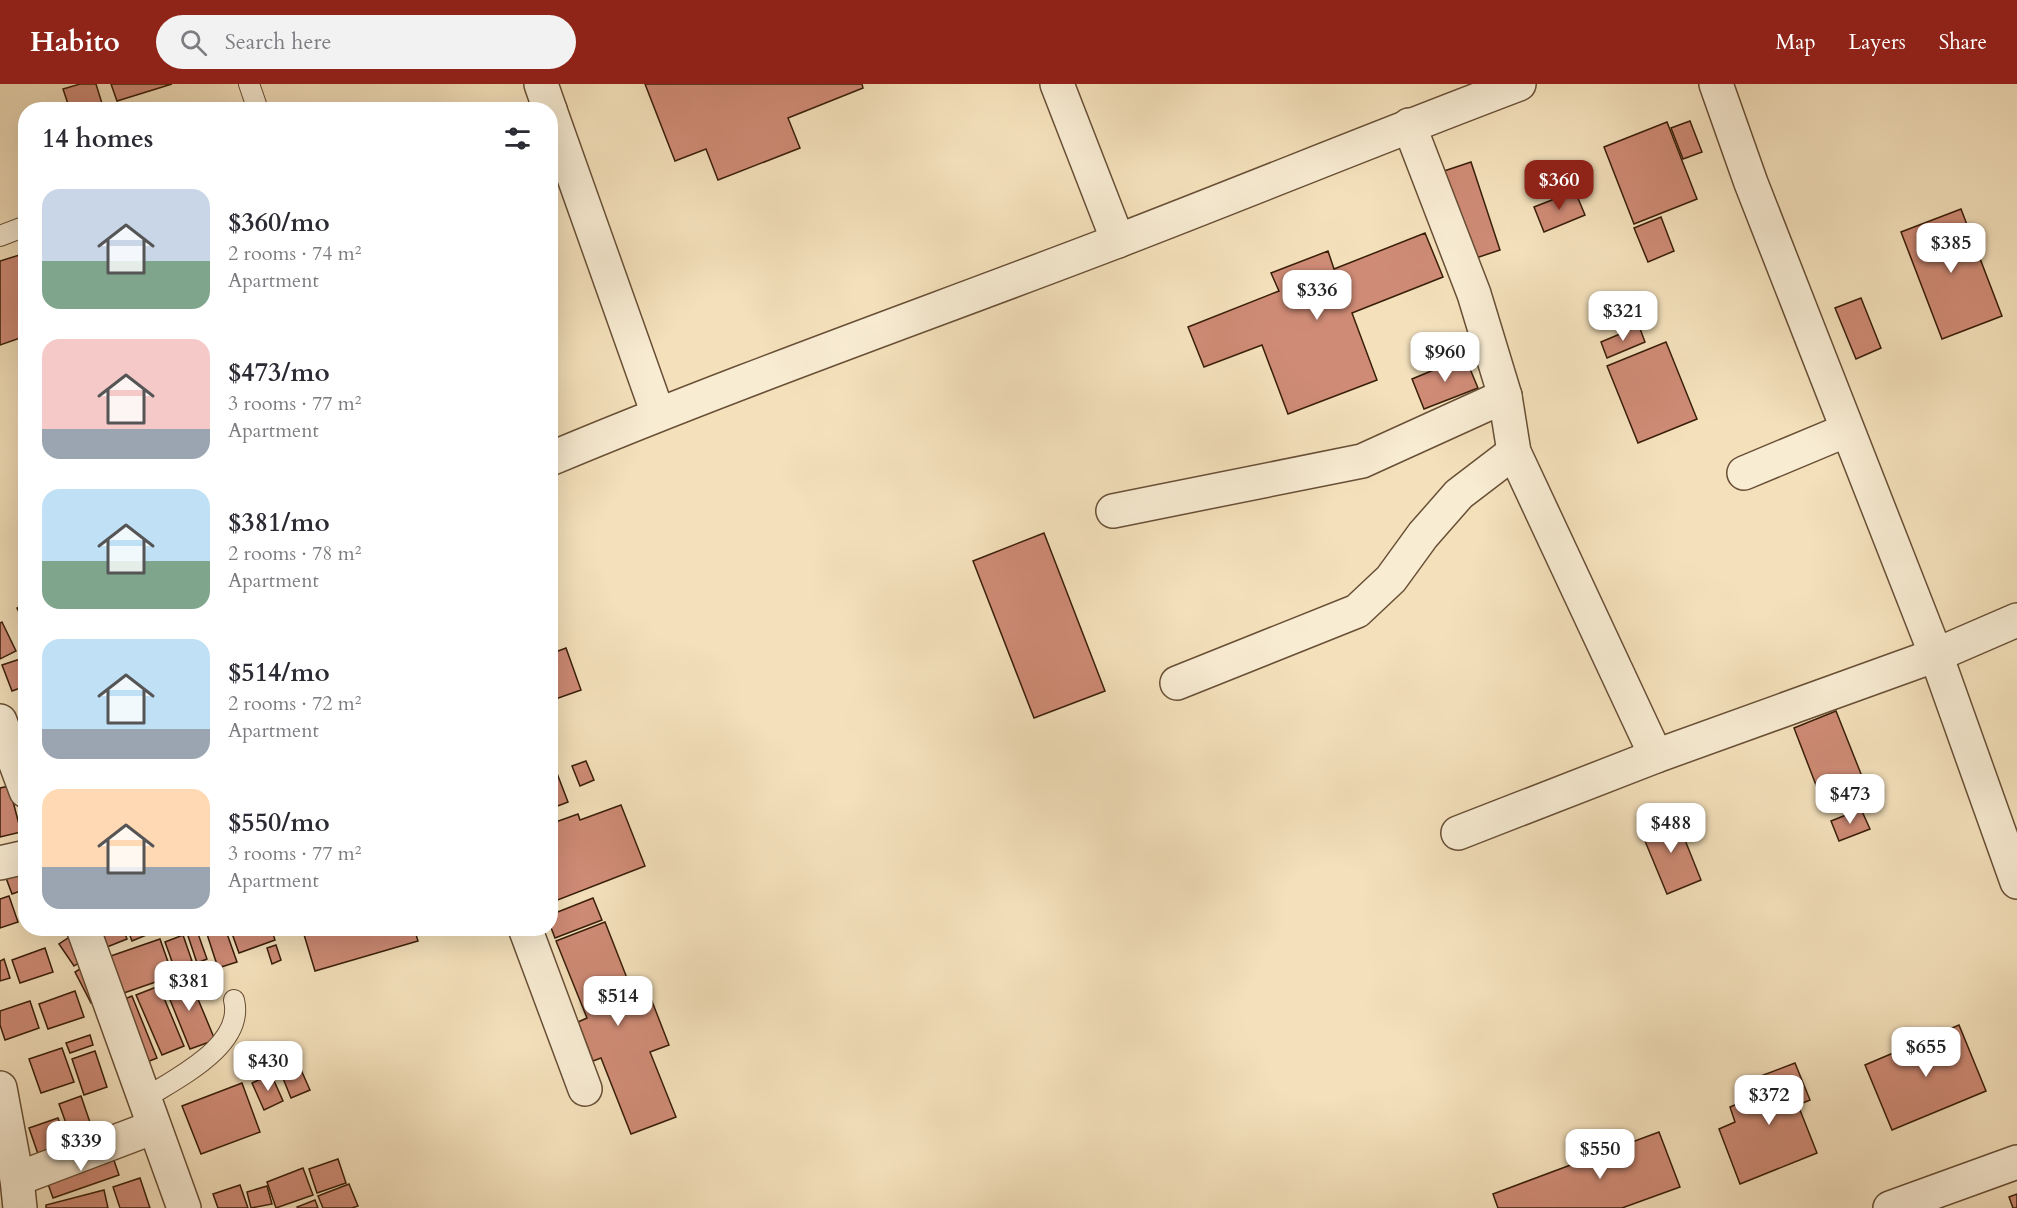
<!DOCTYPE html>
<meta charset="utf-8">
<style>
body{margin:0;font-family:Cardo,serif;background:#f2f2f3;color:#2b2b33;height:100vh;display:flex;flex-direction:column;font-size:22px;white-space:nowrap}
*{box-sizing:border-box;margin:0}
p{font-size:20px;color:#7c7c81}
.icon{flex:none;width:33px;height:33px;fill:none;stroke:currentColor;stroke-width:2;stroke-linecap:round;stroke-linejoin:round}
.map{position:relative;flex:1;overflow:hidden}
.drawer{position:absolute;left:18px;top:18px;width:540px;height:834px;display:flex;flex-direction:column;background:#fff;border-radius:24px;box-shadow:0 6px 24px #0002}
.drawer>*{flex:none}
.price{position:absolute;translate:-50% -51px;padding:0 14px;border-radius:12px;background:#fff;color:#222;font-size:20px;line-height:39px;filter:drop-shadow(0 2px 3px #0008)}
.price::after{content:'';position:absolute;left:50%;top:36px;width:18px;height:14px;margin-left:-9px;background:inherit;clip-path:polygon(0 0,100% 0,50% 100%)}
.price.current{background:#8f2418;color:#fff}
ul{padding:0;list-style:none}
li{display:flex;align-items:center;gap:18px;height:150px;padding:0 24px}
li span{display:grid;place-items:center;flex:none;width:168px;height:120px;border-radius:18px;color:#555}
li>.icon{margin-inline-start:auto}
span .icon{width:72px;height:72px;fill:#fffc;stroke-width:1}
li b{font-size:26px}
h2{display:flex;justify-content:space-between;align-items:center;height:72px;padding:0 24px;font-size:26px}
header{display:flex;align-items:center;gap:36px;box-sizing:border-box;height:84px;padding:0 30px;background:#8f2418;color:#fff}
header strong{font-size:28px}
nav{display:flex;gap:33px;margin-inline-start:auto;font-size:21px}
.search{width:420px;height:54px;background:#f2f2f3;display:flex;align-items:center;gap:15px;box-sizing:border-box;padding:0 21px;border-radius:33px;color:#7c7c81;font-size:22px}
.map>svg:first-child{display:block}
.building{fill:#cf8b76;stroke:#391e08;stroke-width:1.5}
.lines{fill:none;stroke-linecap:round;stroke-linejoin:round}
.service-casing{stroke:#684f35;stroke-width:22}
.minor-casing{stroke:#684f35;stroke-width:36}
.service{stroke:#f8ecd3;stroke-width:20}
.minor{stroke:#f8ecd3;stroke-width:33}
</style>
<header>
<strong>Habito</strong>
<div class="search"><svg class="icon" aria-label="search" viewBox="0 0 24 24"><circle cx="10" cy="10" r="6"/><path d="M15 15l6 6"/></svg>Search here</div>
<nav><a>Map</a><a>Layers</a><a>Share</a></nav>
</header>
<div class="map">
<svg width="2017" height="1124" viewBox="0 0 2017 1124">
<rect width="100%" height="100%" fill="#f4e1bc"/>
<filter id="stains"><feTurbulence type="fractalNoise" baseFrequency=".00333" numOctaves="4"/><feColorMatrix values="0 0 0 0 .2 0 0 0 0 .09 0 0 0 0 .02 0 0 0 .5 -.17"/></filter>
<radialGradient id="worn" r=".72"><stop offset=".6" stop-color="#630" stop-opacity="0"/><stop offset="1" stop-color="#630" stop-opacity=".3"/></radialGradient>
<g class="building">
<path d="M80 0H96L104 26H70L63 5Z"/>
<path d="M111 0H172L117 17Z"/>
<path d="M645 0H862L863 4 788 34 800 64 718 96 706 65 675 77Z"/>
<path d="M1690 37 1702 68 1683 75 1671 44Z"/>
<path d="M1667 38 1697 115 1634 140 1604 63Z"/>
<path d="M1471 78 1500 166 1467 177 1438 89Z"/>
<path d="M1575 107 1585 131 1544 148 1534 123Z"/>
<path d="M1961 125 2002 232 1942 255 1901 148Z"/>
<path d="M1661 133 1674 167 1648 178 1634 144Z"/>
<path d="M1425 149 1443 193 1352 229 1377 296 1288 330 1262 261 1204 283 1188 243 1279 207 1271 189 1328 167 1334 185Z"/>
<path d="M26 169V252L0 261V177Z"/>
<path d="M1861 214 1881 264 1856 275 1835 224Z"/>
<path d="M1639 242 1645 258 1607 274 1601 258Z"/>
<path d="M1666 258 1697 335 1638 359 1607 282Z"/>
<path d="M1465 273 1478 304 1424 325 1412 295Z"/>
<path d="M1044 449 1105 607 1034 634 973 477Z"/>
<path d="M26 520V543L17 524Z"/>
<path d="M2 538 16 567 0 575V539Z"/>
<path d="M566 564 581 606 550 617V570Z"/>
<path d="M26 573V602L12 607 2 581Z"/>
<path d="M26 612V632L19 614Z"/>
<path d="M1836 627 1869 710 1826 727 1794 644Z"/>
<path d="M550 671 568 718 550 725Z"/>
<path d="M586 677 594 696 580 702 572 682Z"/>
<path d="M9 702 21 748 0 753V704Z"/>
<path d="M621 721 645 782 550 819V740L578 730 580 736Z"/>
<path d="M1861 725 1870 745 1839 757 1831 737Z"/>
<path d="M1675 731 1701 796 1667 810 1640 745Z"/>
<path d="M26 779V805L12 810 3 786Z"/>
<path d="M9 812 18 838 0 844V815Z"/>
<path d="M593 814 602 836 555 854 550 841V831Z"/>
<path d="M605 838 634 912 648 907 669 961 650 968 676 1033 631 1050 601 974 593 977 578 938 587 934 556 857Z"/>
<path d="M99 844H123L127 855 107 863Z"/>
<path d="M127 844H163L132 857Z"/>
<path d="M190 844H196L207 875 197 879 186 846Z"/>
<path d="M205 844H225L237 878 218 884Z"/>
<path d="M230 844H271L275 856 239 869Z"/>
<path d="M302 844H414L418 857 315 887Z"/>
<path d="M183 851 192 877 174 883 165 858Z"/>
<path d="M71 852 86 874 74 882 59 860Z"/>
<path d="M160 855 173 892 118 911 105 874Z"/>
<path d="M276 861 281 876 272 880 267 864Z"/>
<path d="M45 864 53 888 20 899 12 876Z"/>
<path d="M4 875 10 894 0 897V877Z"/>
<path d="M83 883 100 914 91 919 75 888Z"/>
<path d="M188 891 215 956 190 965 164 901Z"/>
<path d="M159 902 184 962 162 971 136 911Z"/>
<path d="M75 907 84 933 48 945 39 920Z"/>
<path d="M132 912 157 974 137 982 112 920Z"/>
<path d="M30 917 39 944 5 956 0 941V927Z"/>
<path d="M1959 941 1986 1007 1892 1046 1865 981Z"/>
<path d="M90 951 93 961 70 969 66 959Z"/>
<path d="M62 964 74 998 41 1009 29 975Z"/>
<path d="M95 967 107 1003 84 1011 72 975Z"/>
<path d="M298 979 310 1006 291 1014 280 987Z"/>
<path d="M1795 979 1810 1016 1798 1021 1817 1069 1740 1100 1719 1045 1735 1038 1730 1023 1759 1011 1753 995Z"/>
<path d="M271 990 283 1017 264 1026 252 999Z"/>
<path d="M242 999 260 1048 201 1070 182 1022Z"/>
<path d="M81 1012 95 1053 74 1061 59 1020Z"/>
<path d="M58 1034 67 1060 38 1070 29 1044Z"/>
<path d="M1659 1048 1680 1103 1622 1124H1498L1493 1110Z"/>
<path d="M109 1062 119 1091 53 1114 43 1086Z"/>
<path d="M338 1075 346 1099 317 1109 309 1085Z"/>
<path d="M303 1084 313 1111 276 1124 267 1098Z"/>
<path d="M140 1094 150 1124H120L113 1103Z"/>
<path d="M349 1100 358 1122 352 1124H323L318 1112Z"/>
<path d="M240 1101 248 1124H218L213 1110Z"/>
<path d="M267 1102 272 1120 251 1124 247 1108Z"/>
<path d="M104 1106 108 1124H46V1121Z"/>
<path d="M2017 1110V1124H2013L2009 1113Z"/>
<path d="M315 1116 318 1124H298L297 1123Z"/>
</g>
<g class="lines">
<g class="service-casing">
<g id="service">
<path d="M249 0 258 26"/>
<path d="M0 152 26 142"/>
<path d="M144 1015C176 994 245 962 234 916"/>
</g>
</g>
<g class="minor-casing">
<g id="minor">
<path d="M541 0 550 26"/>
<path d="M1057 0 1118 157"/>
<path d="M1716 0 1751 99 1936 571 2017 798"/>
<path d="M550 26 658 330"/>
<path d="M1409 41 1474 210 1505 312 1514 368 1656 672"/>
<path d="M550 375C736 297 927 230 1115 158 1250 106 1384 51 1519 0"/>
<path d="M1744 389 1847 346"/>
<path d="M1113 427 1362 377 1505 312"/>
<path d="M1177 599 1357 527 1391 495 1423 451 1459 410 1514 368"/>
<path d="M0 637 26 707"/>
<path d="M1458 749 1656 672 1936 571 2017 536"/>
<path d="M0 779 26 773"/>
<path d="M83 844 184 1124"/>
<path d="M525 844 585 1005"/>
<path d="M0 1004 17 1095 20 1124"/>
<path d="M17 1095 154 1043"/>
<path d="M1890 1124 2017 1078"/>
</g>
</g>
<use href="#service" class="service"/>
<use href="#minor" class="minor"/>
</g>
<rect width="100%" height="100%" filter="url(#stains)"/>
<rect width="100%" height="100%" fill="url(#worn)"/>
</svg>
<b class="price current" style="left:1559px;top:127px">$360</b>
<b class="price" style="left:1951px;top:190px">$385</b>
<b class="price" style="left:1317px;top:237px">$336</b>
<b class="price" style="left:1623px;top:258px">$321</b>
<b class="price" style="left:1445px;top:299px">$960</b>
<b class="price" style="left:1850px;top:741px">$473</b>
<b class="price" style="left:1671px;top:770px">$488</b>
<b class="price" style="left:189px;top:928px">$381</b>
<b class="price" style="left:618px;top:943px">$514</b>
<b class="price" style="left:1926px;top:994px">$655</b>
<b class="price" style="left:268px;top:1008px">$430</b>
<b class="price" style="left:1769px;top:1042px">$372</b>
<b class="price" style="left:81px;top:1088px">$339</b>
<b class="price" style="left:1600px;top:1096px">$550</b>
<section class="drawer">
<h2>14 homes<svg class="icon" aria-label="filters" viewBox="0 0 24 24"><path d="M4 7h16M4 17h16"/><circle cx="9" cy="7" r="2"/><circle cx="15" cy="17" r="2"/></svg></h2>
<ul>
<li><span style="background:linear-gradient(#c9d6e8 60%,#7fa58c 0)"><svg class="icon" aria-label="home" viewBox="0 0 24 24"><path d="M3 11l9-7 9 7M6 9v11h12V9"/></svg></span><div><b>$360/mo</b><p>2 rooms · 74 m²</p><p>Apartment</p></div></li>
<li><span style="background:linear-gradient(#f6c9c9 75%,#9aa5b1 0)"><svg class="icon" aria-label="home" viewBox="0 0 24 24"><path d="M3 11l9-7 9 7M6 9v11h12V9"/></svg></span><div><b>$473/mo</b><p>3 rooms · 77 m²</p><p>Apartment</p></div></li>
<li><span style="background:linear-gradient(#bfe0f5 60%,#7fa58c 0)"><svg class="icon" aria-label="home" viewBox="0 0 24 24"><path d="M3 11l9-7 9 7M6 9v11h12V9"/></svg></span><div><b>$381/mo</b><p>2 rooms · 78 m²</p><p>Apartment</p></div></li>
<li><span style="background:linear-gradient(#bfe0f5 75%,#9aa5b1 0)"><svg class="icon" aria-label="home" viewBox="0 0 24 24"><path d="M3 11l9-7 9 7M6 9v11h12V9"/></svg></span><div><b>$514/mo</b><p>2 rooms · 72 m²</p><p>Apartment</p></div></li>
<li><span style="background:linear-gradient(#ffd9b3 65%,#9aa5b1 0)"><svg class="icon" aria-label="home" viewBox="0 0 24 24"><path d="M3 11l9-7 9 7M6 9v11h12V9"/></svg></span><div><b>$550/mo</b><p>3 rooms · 77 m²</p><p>Apartment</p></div></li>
</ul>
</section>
</div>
